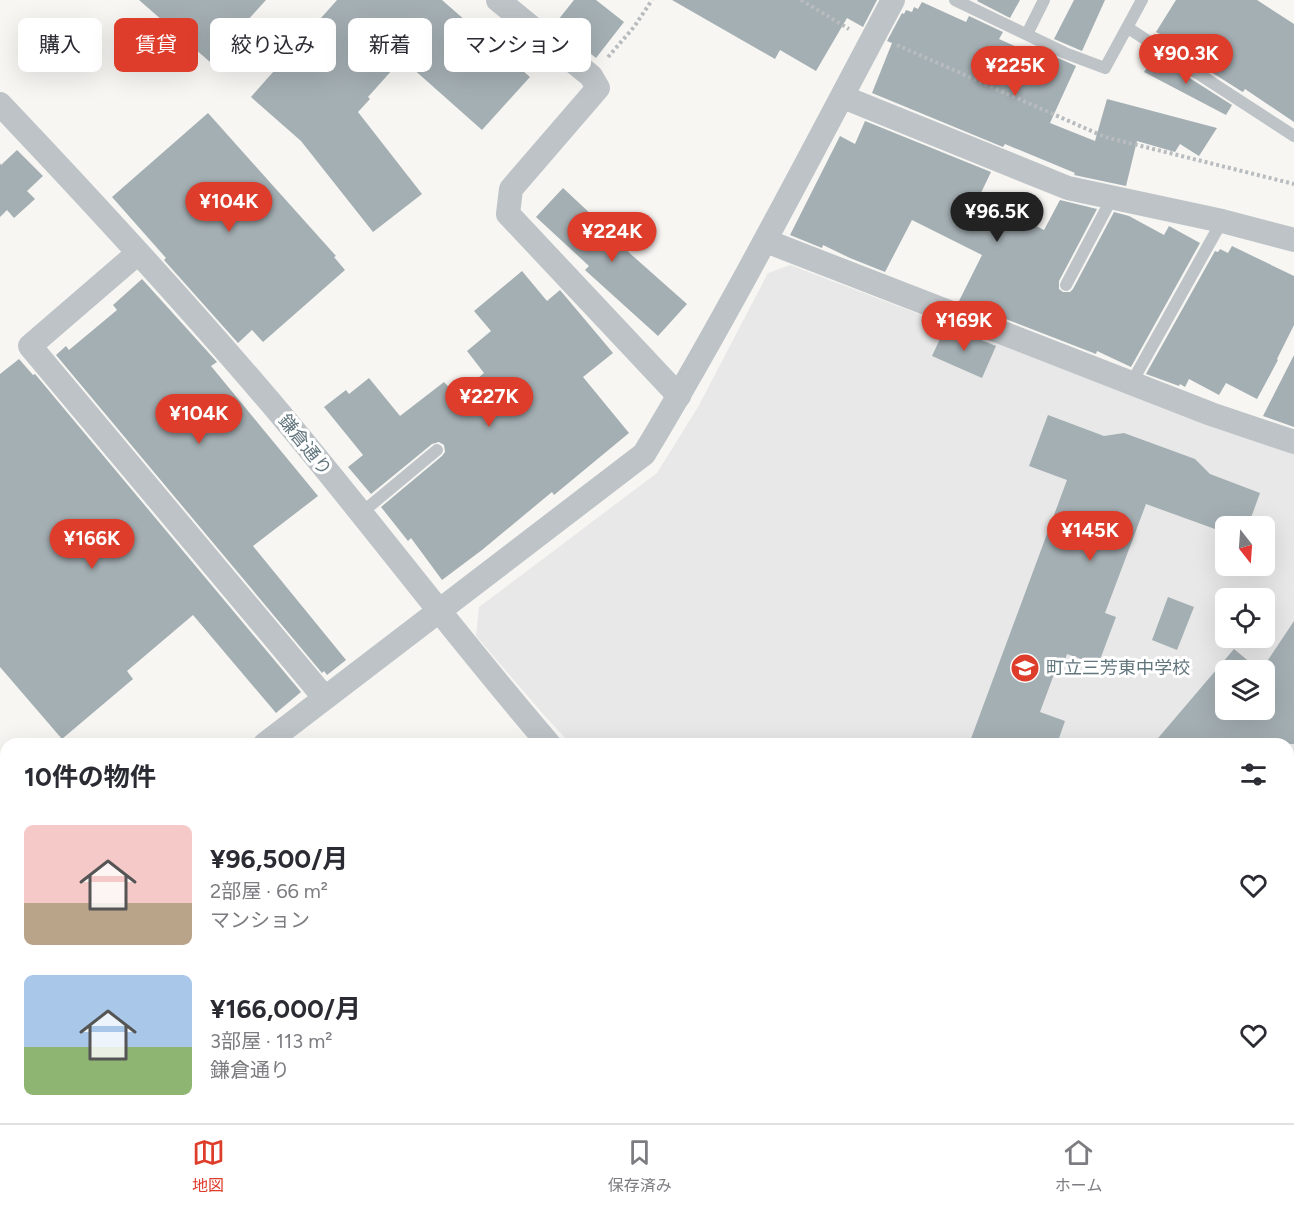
<!DOCTYPE html>
<html lang="ja">
<meta charset="utf-8">
<style>
body{margin:0;font-family:Figtree,"Noto Sans JP",sans-serif;background:#f7f7f7;color:#2b2b33;height:100vh;display:flex;flex-direction:column;font-size:22px;white-space:nowrap}
*{box-sizing:border-box;margin:0}
p{font-size:20px;color:#7c7c81}
.icon{flex:none;width:33px;height:33px;fill:none;stroke:currentColor;stroke-width:2;stroke-linecap:round;stroke-linejoin:round}
.map{position:relative;flex:1;overflow:hidden}
.drawer{position:absolute;left:0px;top:738px;width:1294px;height:386px;display:flex;flex-direction:column;background:#fff;border-radius:18px 18px 0 0;box-shadow:0 6px 24px #0002}
.drawer>*{flex:none}
.guide{position:absolute;left:18px;top:18px;width:600px;height:54px;display:flex;gap:12px}
.needle{width:39px;rotate:163deg}
.fabs{position:absolute;left:1215px;top:516px;display:grid;gap:12px}
.fabs a{display:grid;place-items:center;width:60px;height:60px;border-radius:9px;background:#fff;box-shadow:0 6px 24px #0002;font-size:30px}
.price{position:absolute;translate:-50% -51px;padding:0 14px;border-radius:21px;background:#de3d2c;color:#fff;font-size:20px;line-height:39px;filter:drop-shadow(0 2px 3px #0008)}
.price::after{content:'';position:absolute;left:50%;top:36px;width:18px;height:14px;margin-left:-9px;background:inherit;clip-path:polygon(0 0,100% 0,50% 100%)}
.price.on{background:#222;color:#fff}
ul{padding:0;list-style:none}
li{display:flex;align-items:center;gap:18px;height:150px;padding:0 24px}
li span{display:grid;place-items:center;flex:none;width:168px;height:120px;border-radius:9px;color:#555}
li>.icon{margin-inline-start:auto}
span .icon{width:72px;height:72px;fill:#fffc;stroke-width:1}
li b{font-size:26px}
h2{display:flex;justify-content:space-between;align-items:center;height:72px;padding:0 24px;font-size:26px}
.pill{padding:0 21px;border-radius:9px;background:#fff;box-shadow:0 6px 24px #0002;font-size:21px;line-height:54px}
.pill.on{background:#de3d2c;color:#fff}
.dock{display:flex;justify-content:space-around;align-items:center;height:84px;border-top:2px solid #e1e1e2;background:#fff;font-size:16px;color:#7c7c81}
.dock a{display:grid;justify-items:center;gap:3px}
.dock .on{color:#de3d2c}
.map>svg:first-child{display:block}
.built{fill:#e7e8e7;fill-rule:evenodd}
.building{fill:#a4afb3}
.lines{fill:none;stroke-linecap:round;stroke-linejoin:round}
.path{stroke:#b8bcbe;stroke-width:4;stroke-dasharray:3 3;stroke-linecap:butt}
.service{stroke:#bdc3c6;stroke-width:12}
.minor{stroke:#bdc3c6;stroke-width:24}
.labels{text-anchor:middle;stroke-width:6;stroke-linejoin:round;paint-order:stroke}
.street-label{font-size:18px;fill:#62767e;stroke:#fff}
.poi-label{font-size:18px;fill:#62767e;stroke:#fff;text-anchor:start}
</style>
<div class="map">
<svg width="1294" height="1123" viewBox="0 0 1294 1123">
<rect width="100%" height="100%" fill="#f7f6f3"/>
<g class="built">
<path d="M790 265 1087 378 1294 453V808L1289 816 1288 744H571L544 715 476 636 479 607 657 473 698 407 768 273ZM1226 526H1264V566H1226ZM1226 598H1264V638H1226ZM1226 670H1264V710H1226Z"/>
<path d="M1289 1073 1294 1075V1123H1000L1006 1118H1288Z"/>
</g>
<g class="building">
<path d="M139 0H266L210 62Z"/>
<path d="M337 0H442L530 77 482 130 402 59 368 97 370 99 358 112 422 194 373 232 301 141 251 97Z"/>
<path d="M574 0H596L624 22 596 58 554 25Z"/>
<path d="M672 0H877L863 27 847 18 816 71 780 50 775 59Z"/>
<path d="M978 0H1020L1010 18 977 1Z"/>
<path d="M1074 0H1105L1082 51 1054 39Z"/>
<path d="M1176 0H1257L1294 24V122L1245 89 1243 92 1241 91 1164 42 1167 38 1156 32Z"/>
<path d="M922 2 966 22 969 16 1003 32 999 39 1044 59 1047 53 1076 66 1050 123 1095 141 1107 99 1217 128 1199 156 1180 144 1175 152 1137 141 1126 186 1074 175 1075 173 1005 144 1003 147 872 93 892 43 887 41 902 13 904 14 906 10 912 12 914 7 918 9Z"/>
<path d="M1155 56 1232 105 1226 115 1144 72Z"/>
<path d="M208 113 336 256 334 257 345 270 263 342 252 330 238 343 164 260 166 258 112 197Z"/>
<path d="M865 121 991 172 979 197 1044 230 1060 200 1097 209 1059 281V289L1063 292H1070L1073 289 1114 212 1129 216 1164 235 1169 226 1200 243 1131 367 1097 351 1096 354 959 301 982 255 912 220 885 272 850 258 823 245 822 248 790 235 840 136 855 144Z"/>
<path d="M17 150 43 176 27 191 35 199 14 218 7 210 0 217V163L1 165Z"/>
<path d="M563 188 626 247 625 249 687 304 658 336 585 270 589 266 536 217Z"/>
<path d="M1232 246 1294 276V325L1277 359 1278 360 1257 399 1226 383 1219 395 1189 379 1185 387 1180 384 1179 386 1146 374 1215 251 1218 252 1220 249 1228 253Z"/>
<path d="M522 271 547 301 560 290 613 353 583 377 629 433 554 495 552 492 482 550 442 580 411 538 408 541 381 507 442 456 445 452 444 445 439 442 432 444 371 494 348 467 363 455 324 407 346 390 349 394 369 378 400 416 444 382 457 396 484 373 467 351 491 331 474 311Z"/>
<path d="M142 279 217 362 211 366 318 496 253 546 346 660 327 675 324 671 322 673 56 355 66 346 69 350 117 310 113 305Z"/>
<path d="M946 326 996 346 982 378 932 356Z"/>
<path d="M1294 355V427L1263 416Z"/>
<path d="M19 359 33 375 35 374 301 692 276 713 193 615 127 671 133 679 62 739 0 667V374Z"/>
<path d="M1048 415 1104 436 1124 433 1195 459 1210 474 1260 493 1248 526H1226V533L1146 504 1105 613 1116 617 1098 665 1067 654 1065 660 1060 658 1040 712 1065 721 1057 744H969L1067 480 1029 466Z"/>
<path d="M1168 597 1194 607 1177 650 1152 640Z"/>
<path d="M1294 621V744H1153L1234 649 1259 670H1226V710H1264V666Z"/>
</g>
<g class="lines">
<g class="path">
<path d="M801 0 849 29"/>
<path d="M897 45 1105 137 1294 184"/>
<path d="M608 57 634 27 652 0"/>
</g>
<g class="service">
<path d="M955 0 1065 53 1105 68 1142 0"/>
<path d="M1128 28 1294 136"/>
<path d="M1027 34 1044 0"/>
<path d="M1066 285 1112 198"/>
<path d="M1132 382 1222 221"/>
<path d="M360 514 437 450"/>
<path d="M0 984 6 990"/>
<path d="M114 1118 119 1123"/>
</g>
<g class="minor">
<path d="M498 0 591 76 598 88 511 189 508 214 679 396"/>
<path d="M843 97 1068 188 1222 221 1294 240"/>
<path d="M0 104C93 202 184 301 271 403 366 515 453 633 549 744"/>
<path d="M766 241 1211 414 1294 442"/>
<path d="M138 253 30 346 324 697"/>
<path d="M265 744 644 454C733 306 812 152 893 0"/>
<path d="M1288 829 1294 821"/>
<path d="M0 940 6 935"/>
<path d="M1288 1040 1294 1042"/>
<path d="M983 1123 989 1118"/>
</g>
</g>
<defs>
<g id="school-disc" transform="scale(1.5)"><circle r="9.5" fill="#de3d2c" stroke="#fff"/><path d="M0-5L7-2L0 1L-7-2ZM-4 1L0 2.5L4 1V4Q0 6-4 4Z" fill="#fff"/></g>
</defs>
<g fill-rule="evenodd">
<use href="#school-disc" x="1025" y="668"/>
</g>
<g class="labels">
<g class="street-label">
<text transform="translate(305 445) rotate(51)" y="6">鎌倉通り</text>
</g>
<g class="poi-label">
<text x="1046" y="674">町立三芳東中学校</text>
</g>
</g>
</svg>
<div class="fabs">
<a><svg class="needle" viewBox="-14 -14 28 28"><path d="M0-13l5 13h-10z" fill="#e53935"/><path d="M0 13l5-13h-10z" fill="#7c7c81"/></svg></a>
<a><svg class="icon" aria-label="locate" viewBox="0 0 24 24"><circle cx="12" cy="12" r="6"/><path d="M12 2v4M12 18v4M2 12h4M18 12h4"/></svg></a>
<a><svg class="icon" aria-label="layers" viewBox="0 0 24 24"><path d="M12 4l9 5-9 5-9-5zM3 14l9 5 9-5"/></svg></a>
</div>
<b class="price" style="left:1186px;top:85px">¥90.3K</b>
<b class="price" style="left:1015px;top:97px">¥225K</b>
<b class="price" style="left:229px;top:233px">¥104K</b>
<b class="price on" style="left:997px;top:243px">¥96.5K</b>
<b class="price" style="left:612px;top:263px">¥224K</b>
<b class="price" style="left:964px;top:352px">¥169K</b>
<b class="price" style="left:489px;top:428px">¥227K</b>
<b class="price" style="left:199px;top:445px">¥104K</b>
<b class="price" style="left:1090px;top:562px">¥145K</b>
<b class="price" style="left:92px;top:570px">¥166K</b>
<div class="guide">
<a class="pill">購入</a>
<a class="pill on">賃貸</a>
<a class="pill">絞り込み</a>
<a class="pill">新着</a>
<a class="pill">マンション</a>
</div>
<section class="drawer">
<h2>10件の物件<svg class="icon" aria-label="filters" viewBox="0 0 24 24"><path d="M4 7h16M4 17h16"/><circle cx="9" cy="7" r="2"/><circle cx="15" cy="17" r="2"/></svg></h2>
<ul>
<li><span style="background:linear-gradient(#f6c9c9 65%,#b9a48a 0)"><svg class="icon" aria-label="home" viewBox="0 0 24 24"><path d="M3 11l9-7 9 7M6 9v11h12V9"/></svg></span><div><b>¥96,500/月</b><p>2部屋 · 66 m²</p><p>マンション</p></div><svg class="icon" aria-label="heart" viewBox="0 0 24 24"><path d="M12 20l-8-8c-3-5 5-10 8-4 3-6 11-1 8 4z"/></svg></li>
<li><span style="background:linear-gradient(#a9c7e8 60%,#8fb573 0)"><svg class="icon" aria-label="home" viewBox="0 0 24 24"><path d="M3 11l9-7 9 7M6 9v11h12V9"/></svg></span><div><b>¥166,000/月</b><p>3部屋 · 113 m²</p><p>鎌倉通り</p></div><svg class="icon" aria-label="heart" viewBox="0 0 24 24"><path d="M12 20l-8-8c-3-5 5-10 8-4 3-6 11-1 8 4z"/></svg></li>
</ul>
</section>
</div>
<nav class="dock">
<a class="on"><svg class="icon" aria-label="map" viewBox="0 0 24 24"><path d="M3 6l6-2 6 2 6-2v14l-6 2-6-2-6 2zM9 4v14M15 6v14"/></svg>地図</a>
<a><svg class="icon" aria-label="saved" viewBox="0 0 24 24"><path d="M7 4h10v16l-5-4-5 4z"/></svg>保存済み</a>
<a><svg class="icon" aria-label="home" viewBox="0 0 24 24"><path d="M3 11l9-7 9 7M6 9v11h12V9"/></svg>ホーム</a>
</nav>
